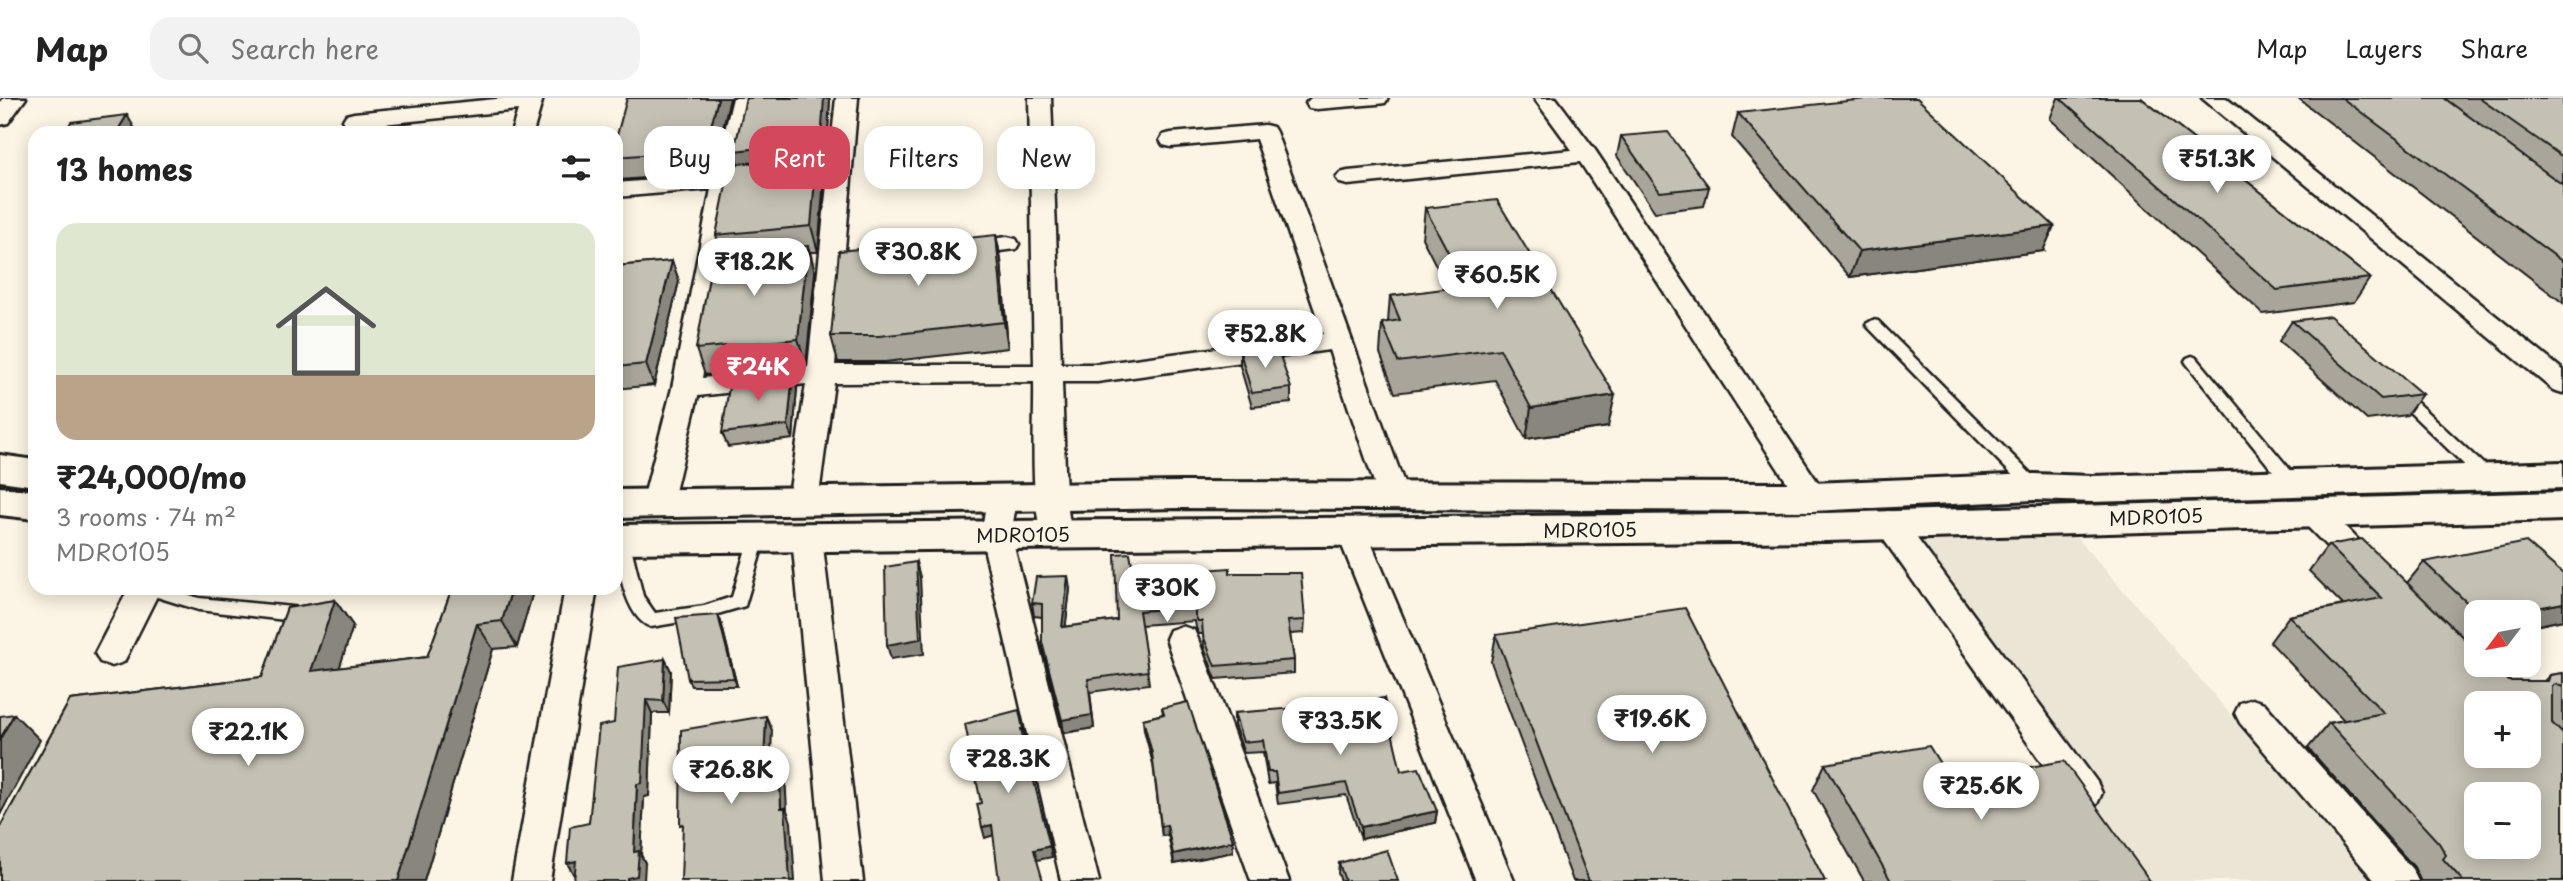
<!DOCTYPE html>
<meta charset="utf-8">
<style>
body{margin:0;font-family:"Playpen Sans",sans-serif;background:#f2f2f2;color:#222;height:100vh;display:flex;flex-direction:column;font-size:26px;white-space:nowrap}
*{box-sizing:border-box;margin:0}
p{font-size:23px;color:#767676}
.icon{flex:none;width:38px;height:38px;fill:none;stroke:currentColor;stroke-width:2;stroke-linecap:round;stroke-linejoin:round}
.map{position:relative;flex:1;overflow:hidden}
.sheet{position:absolute;left:28px;top:28px;width:595px;height:469px;display:flex;flex-direction:column;background:#fff;border-radius:21px;box-shadow:0 4px 18px #0003}
.sheet>*{flex:none}
.hud{position:absolute;left:644px;top:28px;width:665px;height:63px;display:flex;gap:14px}
.needle{width:46px;rotate:238deg}
.controls{position:absolute;left:2464px;top:502px;display:grid;gap:14px}
.controls a{display:grid;place-items:center;width:77px;height:77px;border-radius:14px;background:#fff;box-shadow:0 4px 18px #0003;font-size:35px}
.price{position:absolute;translate:-50% -60px;padding:0 16px;border-radius:24px;background:#fff;color:#222;font-size:23px;line-height:46px;filter:drop-shadow(0 2px 4px #0008)}
.price::after{content:'';position:absolute;left:50%;top:42px;width:21px;height:16px;margin-left:-10px;background:inherit;clip-path:polygon(0 0,100% 0,50% 100%)}
.price.selected{background:#d1495b;color:#fff}
ul{padding:0;list-style:none}
li{display:grid;align-content:center;gap:14px;height:371px;padding:0 28px}
li span{display:grid;place-items:center;height:217px;border-radius:21px;color:#555}
li>.icon{margin-inline-start:auto}
span .icon{width:126px;height:126px;fill:#fffc;stroke-width:1}
li b{font-size:30px}
h2{display:flex;justify-content:space-between;align-items:center;height:84px;padding:0 28px;font-size:30px}
.pill{padding:0 24px;border-radius:21px;background:#fff;box-shadow:0 4px 18px #0003;font-size:24px;line-height:63px}
.pill.selected{background:#d1495b;color:#fff}
header{display:flex;align-items:center;gap:42px;box-sizing:border-box;height:98px;padding:0 35px;background:#fff;border-bottom:2px solid #e0e0e0}
header strong{font-size:33px}
nav{display:flex;gap:38px;margin-inline-start:auto;font-size:24px}
.search{width:490px;height:63px;background:#f2f2f2;display:flex;align-items:center;gap:18px;box-sizing:border-box;padding:0 24px;border-radius:21px;color:#767676;font-size:26px}
.map>svg:first-child{display:block}
.built{fill:#ebe5d6}
.lines{fill:none;stroke-linecap:round;stroke-linejoin:round}
.service-casing{stroke:#1c1c1c;stroke-width:5}
.minor-casing{stroke:#1c1c1c;stroke-width:5}
.secondary-casing{stroke:#1c1c1c;stroke-width:6}
.service{fill:#fcf5e5;fill-rule:evenodd}
.minor{fill:#fcf5e5;fill-rule:evenodd}
.secondary{fill:#fcf5e5;fill-rule:evenodd}
.wall{fill:#a9a59a;stroke:#1c1c1c;stroke-width:2}
.shaded-wall{fill:#89867d;stroke:#1c1c1c;stroke-width:2}
.building{fill:#c4c0b3;stroke:#1c1c1c;stroke-width:2;fill-rule:evenodd}
.labels{text-anchor:middle;stroke-width:6;stroke-linejoin:round;paint-order:stroke}
.street-label{font-size:19px;fill:#1c1c1c;stroke:#fcf5e5}
</style>
<header>
<strong>Map</strong>
<div class="search"><svg class="icon" aria-label="search" viewBox="0 0 24 24"><circle cx="10" cy="10" r="6"/><path d="M15 15l6 6"/></svg>Search here</div>
<nav><a>Map</a><a>Layers</a><a>Share</a></nav>
</header>
<div class="map">
<svg width="2563" height="783" viewBox="0 0 2563 783">
<rect width="100%" height="100%" fill="#fcf5e5"/>
<filter id="ink" filterUnits="userSpaceOnUse"><feTurbulence type="fractalNoise" baseFrequency=".0143" numOctaves="2"/><feDisplacementMap in="SourceGraphic" scale="14" xChannelSelector="R" yChannelSelector="G"/><feConvolveMatrix kernelMatrix="1 2 1 2 8 2 1 2 1" color-interpolation-filters="sRGB"/></filter>
<g filter="url(#ink)">
<path class="built" d="M2070 431 2375 783H2131L1889 441Z"/>
<g class="lines">
<g class="service-casing">
<g id="service">
<path d="M1873 222 1878 223 2040 385 2042 389 2040 393H2028L1868 229 1866 226Z"/>
<path d="M2192 258 2197 260 2297 380 2299 384 2297 388H2285L2187 266 2185 263 2187 260Z"/>
<path d="M2397 289 2402 291 2493 375 2495 379 2493 383H2481L2392 297 2390 294 2392 291Z"/>
<path d="M757 434 763 436 765 440 745 508 704 520 651 529C624 520 616 461 616 437H627L629 441 643 498 655 515 704 508 732 499 749 440 751 436Z"/>
<path d="M139 490H168L199 500 303 510 309 512 312 517 309 522 303 524 199 512 141 494Z"/>
</g>
</g>
<g class="minor-casing">
<g id="minor">
<path d="M4 0H26L8 25 0 27V5Z"/>
<path d="M506 0H543L533 35H511L518 12 354 29 346 27 343 22 346 17 354 15Z"/>
<path d="M733 0H790L787 5 751 9 737 75 751 76 755 81 751 86 735 89 702 280 808 269 836 0H858L835 267H1034L1029 0H1051L1061 266H1097L1323 236 1256 41 1171 49 1163 47 1160 42 1163 37 1171 35 1265 27 1273 29 1276 34 1408 396 1404 403 1393 406 1382 403 1378 396 1329 252 1097 284H1062L1066 400 1072 437 1068 445 1057 448 1046 445C1028 414 1035 323 1034 284L834 285 818 404 814 411 803 415 792 411 788 404 806 286 698 298 672 406 668 413 657 417 646 413 642 406 672 290 711 91 616 99V85L714 77Z"/>
<path d="M1311 0H1388L1385 5 1377 6 1317 11 1309 10 1306 5Z"/>
<path d="M1534 0H1556L1595 52 1823 392 1827 399 1823 406 1812 409 1801 406 1580 64 1348 87 1340 85 1336 80 1340 75 1348 73 1572 52Z"/>
<path d="M2202 0H2226L2563 272V295L2553 292Z"/>
<path d="M1007 139 1016 141 1019 146 1016 151 958 158 949 156 946 151 949 146Z"/>
<path d="M1002 391 1013 394 1017 401 1011 437 1099 783H1061L981 437 987 401 991 394Z"/>
<path d="M2311 402 2322 405 2381 465 2386 473 2381 481 2370 485 2359 481 2300 421 2296 413 2300 405Z"/>
<path d="M1888 413 1899 416 2097 684 2102 695 2097 706 2084 710 2071 706 1877 432 1873 424 1877 416Z"/>
<path d="M1352 424 1363 427 1367 435 1514 783H1476L1337 435 1341 427Z"/>
<path d="M807 429 818 432 822 440 863 783H825L792 440 796 432Z"/>
<path d="M129 490H161L124 564 112 568 100 564 95 555Z"/>
<path d="M565 490H597L550 783H512Z"/>
<path d="M1182 528 1194 532 1198 541 1289 783H1251L1166 541 1170 532Z"/>
<path d="M2252 601 2264 605 2412 771 2418 783H2375L2240 625 2235 615 2240 605Z"/>
</g>
</g>
<g class="secondary-casing">
<g id="secondary">
<path d="M0 357 35 362V388L0 383Z"/>
<path d="M2563 364V390L2092 404 2034 402 1812 413 1180 410 616 420V392L1180 384 1812 385 2034 376 2092 378Z"/>
<path d="M0 389 35 393V421L0 417Z"/>
<path d="M2563 394V422L1827 443 616 455V427L1827 415Z"/>
</g>
</g>
<use href="#service" class="service"/>
<use href="#minor" class="minor"/>
<use href="#secondary" class="secondary"/>
</g>
<g class="wall">
<path d="M730 0 712 75 619 82 616 73V41Z"/>
<path d="M746 0H829L830 2 826 62 819 63 824 81 818 154H810L815 174 806 267 705 277 696 251 722 156 716 137 738 66Z"/>
<path d="M2058 0H2141L2370 180 2354 204 2263 216 2050 21Z"/>
<path d="M2298 0H2563V205Z"/>
<path d="M1738 15 2043 153 1850 179 1732 39Z"/>
<path d="M1621 38 1709 89 1704 108 1655 114 1617 58Z"/>
<path d="M1425 110 1608 329 1526 341 1495 282 1395 295 1380 255 1382 225 1388 224 1390 198 1448 191 1422 140Z"/>
<path d="M996 137 1001 162 1008 250 885 264H838L831 238Z"/>
<path d="M672 163 679 183 654 287 616 291V168Z"/>
<path d="M2292 223 2422 296 2407 317 2367 322 2279 243Z"/>
<path d="M1240 254 1291 290V305L1252 309 1240 268Z"/>
<path d="M793 275 797 290 793 341 728 349 722 335Z"/>
<path d="M2328 447 2407 485 2424 464 2563 522 2529 529V514H2476V540L2466 542 2508 583H2544L2550 577 2563 575V783H2420V782L2414 769 2308 650 2329 625 2344 622 2270 544 2289 518 2343 507 2309 473Z"/>
<path d="M1230 475 1305 522 1304 535 1290 536 1294 562V575L1216 581 1204 550 1203 536H1199L1196 530 1195 523 1141 527 1149 586 1090 594 1094 630 1064 635 1044 557 1042 544V519L1034 518 1032 505 1070 491 1065 529 1117 522 1134 477Z"/>
<path d="M452 490H534L517 549 493 551 424 783H0V729L70 602 262 579 287 510 335 502 353 528 339 570 427 559Z"/>
<path d="M721 524 737 588H691L688 581Z"/>
<path d="M1496 537 1825 783H1573L1491 564Z"/>
<path d="M665 561 671 573 669 615H652L649 698 644 699 641 757 645 765 574 777 567 765 589 725 614 625Z"/>
<path d="M1162 610 1233 743V754L1174 766 1168 737 1162 738 1153 666 1144 632 1143 621 1163 616Z"/>
<path d="M1310 613 1401 673 1437 713 1435 725 1361 741 1346 697 1278 706 1275 685 1268 686 1263 654 1244 655 1234 627V615Z"/>
<path d="M1825 666 1951 683 2150 783H1864L1813 692Z"/>
<path d="M1339 765 1398 783H1341L1338 775Z"/>
</g>
<g class="shaded-wall">
<path d="M718 0H730L712 75 705 52Z"/>
<path d="M824 0H829L830 2 826 62 819 63 824 81 818 154 811 128 740 72 734 53Z"/>
<path d="M127 17 135 31 133 35H116Z"/>
<path d="M2054 128 2043 153 1850 179 1859 153Z"/>
<path d="M996 137 1001 162 1008 250 1004 224Z"/>
<path d="M808 148 815 174 806 267 798 241Z"/>
<path d="M672 163 679 183 654 287 646 266Z"/>
<path d="M793 275 797 290 793 341 788 327Z"/>
<path d="M1615 297 1608 329 1526 341 1531 310Z"/>
<path d="M916 464 920 479 924 556 891 561 887 547Z"/>
<path d="M1068 478 1070 491 1064 542 1062 529Z"/>
<path d="M512 490H534L517 549 502 523Z"/>
<path d="M335 502 353 528 330 599 311 573Z"/>
<path d="M2563 505V522L2529 529V514H2517Z"/>
<path d="M718 517 721 524 737 588 734 580Z"/>
<path d="M477 526 493 551 424 783H398Z"/>
<path d="M2476 530V540L2465 542Z"/>
<path d="M665 561 671 573 669 615 663 603Z"/>
<path d="M1088 581 1094 630 1064 635 1062 622Z"/>
<path d="M646 602 652 615 649 698 644 699 641 757 645 765 644 783H627L634 754 637 686Z"/>
<path d="M14 616 40 642 0 717V641Z"/>
<path d="M766 618 772 632 770 681 764 666Z"/>
<path d="M1021 631H1023L1026 641 1023 642Z"/>
<path d="M779 663 785 677 787 712 791 724 795 783H790L781 710Z"/>
<path d="M1437 713 1435 725 1361 741V729Z"/>
<path d="M992 727 994 737 985 740 982 729Z"/>
<path d="M1167 727 1168 737 1162 738 1161 728Z"/>
<path d="M1233 743V754L1174 766 1173 756Z"/>
<path d="M1050 748 1052 759 1037 762 1034 752Z"/>
<path d="M576 763 584 774 574 777 567 765Z"/>
</g>
<g class="building">
<path d="M627 0H718L705 52 616 59V41Z"/>
<path d="M746 0H824L821 43 734 53Z"/>
<path d="M1875 0H1917L2054 128 1859 153 1738 15Z"/>
<path d="M2060 0H2141L2370 180 2277 192Z"/>
<path d="M2342 0H2444L2563 87V164Z"/>
<path d="M2479 0H2563V59Z"/>
<path d="M127 17 116 35H64L71 24Z"/>
<path d="M1668 34 1709 89 1660 94 1621 38Z"/>
<path d="M817 57 811 128 716 137 730 67Z"/>
<path d="M1497 102 1615 297 1531 310 1500 251 1398 264 1382 225 1400 222 1390 198 1466 188 1425 110Z"/>
<path d="M996 137 1004 224 879 238H831L839 153Z"/>
<path d="M808 148 798 241 696 251 713 157Z"/>
<path d="M672 163 646 266 616 269V168Z"/>
<path d="M2330 218 2422 296 2381 301 2292 223Z"/>
<path d="M1277 249 1291 290 1252 295 1240 254Z"/>
<path d="M793 275 788 327 722 335 730 282Z"/>
<path d="M2362 441 2476 552V567H2492L2508 583H2548L2550 577 2563 575V589L2555 586 2552 588V625L2563 636V783H2463L2443 761 2446 757 2439 745 2329 625 2384 615 2289 518 2382 500 2328 447ZM2476 606H2529V658H2476ZM2476 696H2529V749H2476Z"/>
<path d="M2526 444 2563 476V505L2517 514H2477L2424 464Z"/>
<path d="M1130 455 1134 477 1230 470V475H1301L1305 522 1288 523 1294 562 1215 568 1203 537 1202 523H1198L1195 517V509L1139 513 1148 573 1088 581 1092 617 1062 622 1042 544V506L1032 505 1036 479 1068 478 1062 529 1117 522 1115 456Z"/>
<path d="M916 464 920 541 887 547 885 469Z"/>
<path d="M452 490H512L502 523 477 526 398 783H0V729L70 602 262 579 287 510 335 502 311 573 427 559Z"/>
<path d="M1685 510 1825 783H1589L1496 537Z"/>
<path d="M718 517 734 580 688 581 676 520Z"/>
<path d="M665 561 663 603 646 602 642 685 637 686 634 754 639 753 637 778 627 780V783H574L576 763 567 765 570 729 589 725 599 628 614 625 618 569Z"/>
<path d="M1384 600 1401 673 1419 670 1437 713 1361 729 1346 685 1278 695 1275 674H1268L1263 642 1243 644 1234 615 1310 609V613Z"/>
<path d="M1188 604 1233 743 1173 756 1167 727 1161 728 1152 655 1143 621 1164 616 1162 610Z"/>
<path d="M1019 612 1023 631H1021L1050 748 1034 752 1043 783H999L992 727 982 729 977 706 981 705 965 626Z"/>
<path d="M14 616 0 641V618Z"/>
<path d="M766 618 764 666 779 663 781 710H785L790 783H681L683 726 680 727 681 632Z"/>
<path d="M1929 648 1951 683 2064 663 2150 783H1891L1825 666Z"/>
<path d="M1387 752 1398 783H1345L1339 765Z"/>
</g>
</g>
<g class="labels">
<g class="street-label">
<text transform="translate(2156 419) rotate(-2)" y="7">MDR0105</text>
<text transform="translate(1590 432) rotate(-1)" y="7">MDR0105</text>
<text transform="translate(1023 437) rotate(-1)" y="7">MDR0105</text>
</g>
</g>
</svg>
<div class="controls">
<a><svg class="needle" viewBox="-14 -14 28 28"><path d="M0-13l5 13h-10z" fill="#e53935"/><path d="M0 13l5-13h-10z" fill="#767676"/></svg></a>
<a>+</a>
<a>−</a>
</div>
<b class="price" style="left:2217px;top:97px">₹51.3K</b>
<b class="price" style="left:918px;top:190px">₹30.8K</b>
<b class="price" style="left:754px;top:200px">₹18.2K</b>
<b class="price" style="left:1497px;top:213px">₹60.5K</b>
<b class="price" style="left:1265px;top:272px">₹52.8K</b>
<b class="price selected" style="left:758px;top:305px">₹24K</b>
<b class="price" style="left:1167px;top:526px">₹30K</b>
<b class="price" style="left:1652px;top:657px">₹19.6K</b>
<b class="price" style="left:1340px;top:659px">₹33.5K</b>
<b class="price" style="left:248px;top:670px">₹22.1K</b>
<b class="price" style="left:1008px;top:697px">₹28.3K</b>
<b class="price" style="left:731px;top:708px">₹26.8K</b>
<b class="price" style="left:1981px;top:724px">₹25.6K</b>
<div class="hud">
<a class="pill">Buy</a>
<a class="pill selected">Rent</a>
<a class="pill">Filters</a>
<a class="pill">New</a>
</div>
<section class="sheet">
<h2>13 homes<svg class="icon" aria-label="filters" viewBox="0 0 24 24"><path d="M4 7h16M4 17h16"/><circle cx="9" cy="7" r="2"/><circle cx="15" cy="17" r="2"/></svg></h2>
<ul>
<li><span style="background:linear-gradient(#dfe7d0 70%,#b9a48a 0)"><svg class="icon" aria-label="home" viewBox="0 0 24 24"><path d="M3 11l9-7 9 7M6 9v11h12V9"/></svg></span><div><b>₹24,000/mo</b><p>3 rooms · 74 m²</p><p>MDR0105</p></div></li>
</ul>
</section>
</div>
